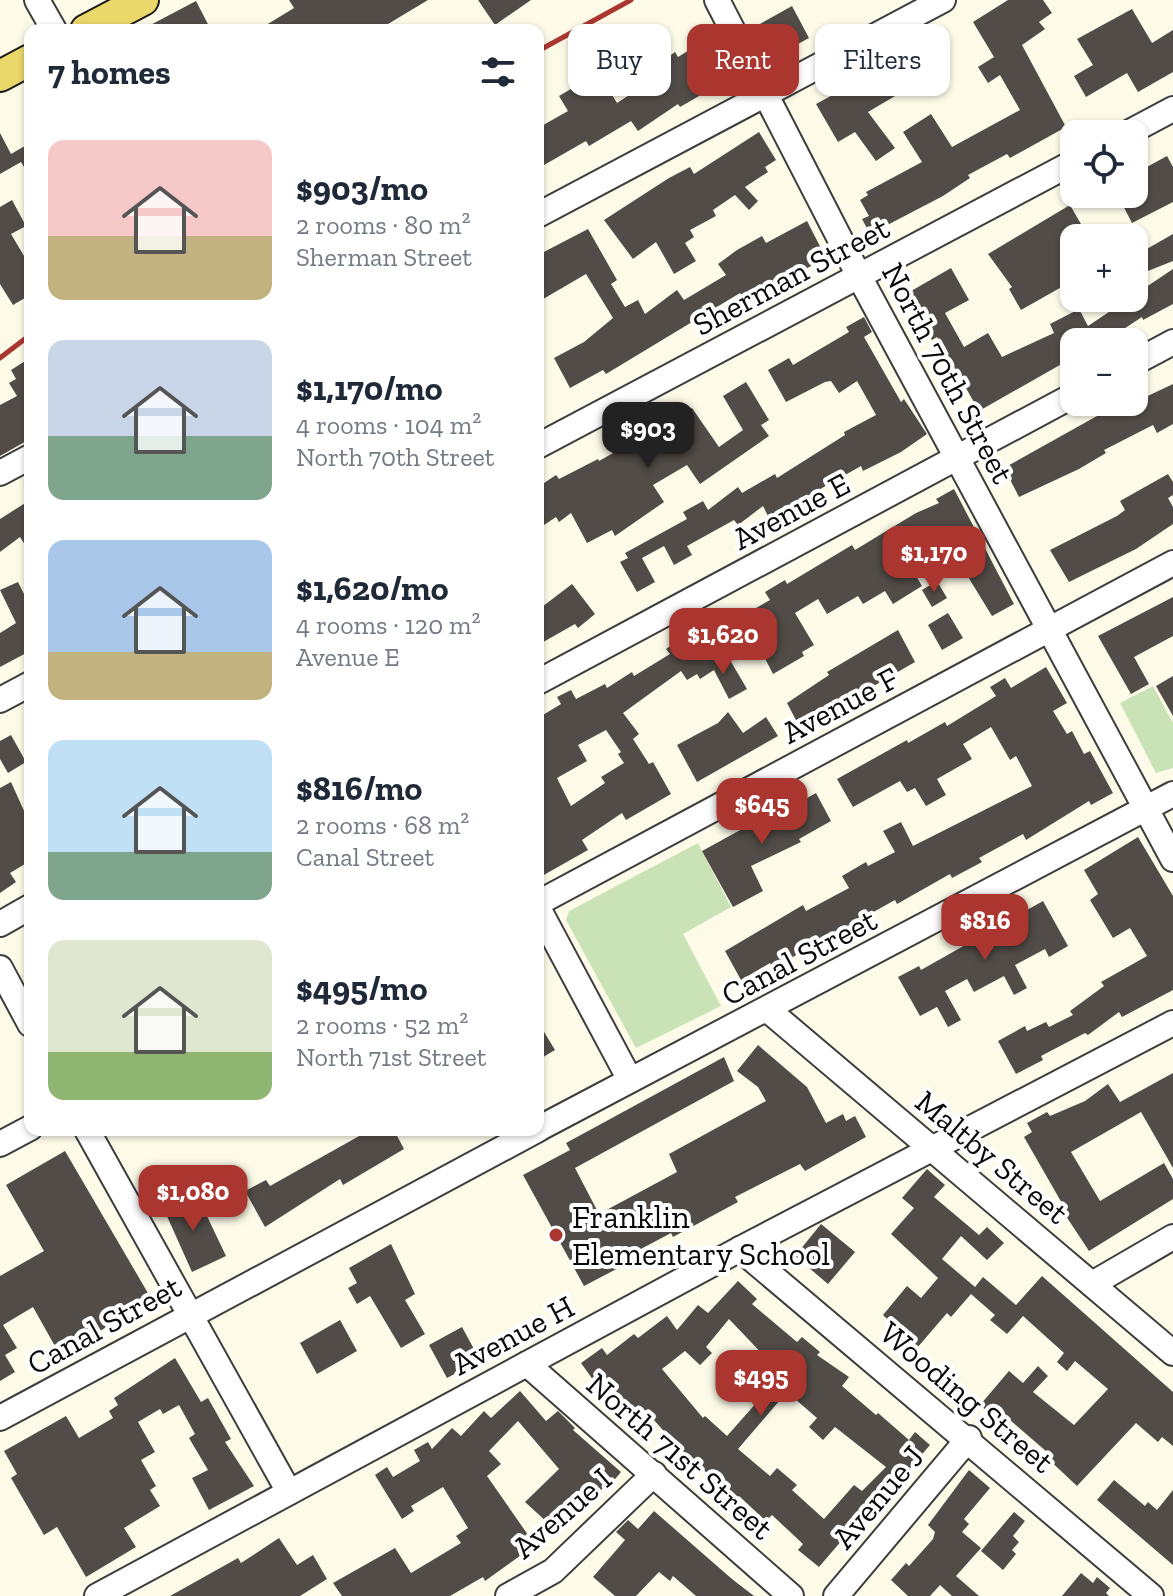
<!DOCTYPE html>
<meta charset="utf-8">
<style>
body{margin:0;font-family:"Zilla Slab",serif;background:#f2f2f3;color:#1f2937;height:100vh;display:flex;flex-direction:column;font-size:30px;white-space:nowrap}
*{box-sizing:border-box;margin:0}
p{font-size:26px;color:#747a83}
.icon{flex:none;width:44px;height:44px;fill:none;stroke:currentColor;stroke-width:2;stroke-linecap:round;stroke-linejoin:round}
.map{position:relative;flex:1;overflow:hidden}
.details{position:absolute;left:24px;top:24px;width:520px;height:1112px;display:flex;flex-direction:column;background:#fff;border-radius:16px;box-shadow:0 2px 6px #0004}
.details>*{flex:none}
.top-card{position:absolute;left:568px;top:24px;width:484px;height:72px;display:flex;gap:16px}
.fabs{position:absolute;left:1060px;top:120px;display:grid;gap:16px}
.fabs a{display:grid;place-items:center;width:88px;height:88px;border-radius:16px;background:#fff;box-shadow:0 2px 6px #0004;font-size:40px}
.price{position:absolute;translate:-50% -68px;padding:0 18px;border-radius:16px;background:#ab3630;color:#fff;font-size:26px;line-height:52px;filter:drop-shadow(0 2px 4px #0008)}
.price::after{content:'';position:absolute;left:50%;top:48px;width:24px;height:18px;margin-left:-12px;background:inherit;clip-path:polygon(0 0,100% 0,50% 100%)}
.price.on{background:#222;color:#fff}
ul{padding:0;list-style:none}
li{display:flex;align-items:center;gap:24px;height:200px;padding:0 24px}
li span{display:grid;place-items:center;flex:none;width:224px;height:160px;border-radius:16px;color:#555}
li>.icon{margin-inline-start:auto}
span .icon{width:96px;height:96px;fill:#fffc;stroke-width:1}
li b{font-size:34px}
h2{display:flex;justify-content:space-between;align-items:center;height:96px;padding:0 24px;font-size:34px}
.chip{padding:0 28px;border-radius:16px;background:#fff;box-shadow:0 2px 6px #0004;font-size:28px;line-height:72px}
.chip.on{background:#ab3630;color:#fff}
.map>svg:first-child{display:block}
.green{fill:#c9e3b6}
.building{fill:#514c47;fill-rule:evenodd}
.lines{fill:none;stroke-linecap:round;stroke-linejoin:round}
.minor-casing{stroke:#3d3d3d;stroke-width:28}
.major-casing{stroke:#1b1b1b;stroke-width:34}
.minor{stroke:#fff;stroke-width:24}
.major{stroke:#ebd86a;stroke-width:30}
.rail{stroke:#ab3630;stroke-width:5}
.poi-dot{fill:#ab3630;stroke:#fff;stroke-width:3}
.labels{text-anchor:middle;stroke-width:8;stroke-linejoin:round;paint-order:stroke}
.street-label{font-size:32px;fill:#0a0a0a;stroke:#fff}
.poi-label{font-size:32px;fill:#0a0a0a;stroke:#fff;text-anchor:start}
</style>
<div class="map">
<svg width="1173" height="1596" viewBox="0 0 1173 1596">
<rect width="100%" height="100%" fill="#fdfbe8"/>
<g class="green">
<path d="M1153 686 1173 723V768L1156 773 1120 703Z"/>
<path d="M698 843 731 907 683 934 721 1006 636 1048 566 920 569 911Z"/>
</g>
<g class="building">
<path d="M289 0H428L378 30H258L294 8Z"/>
<path d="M478 0H531L495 25Z"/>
<path d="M1008 0H1043L1052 13 1039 22 1045 29 1022 45 1066 127 1010 158 1007 154 968 175 970 178 943 196 870 234 862 219 869 216 860 200 868 195 866 192 922 162 903 132 931 114 952 147 1020 110 1000 75 988 83 978 67 994 57 973 22Z"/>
<path d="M196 1 211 30H141Z"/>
<path d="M792 6 809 38 776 56 758 25Z"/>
<path d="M1132 9 1152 43 1173 30V72L1138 92 1127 73 1086 97 1074 76 1093 65 1077 39Z"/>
<path d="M709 38 729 71 698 90 701 95 680 107 678 104 638 131 631 121 589 146 586 141 544 165 538 155V128L568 111 559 96 581 83 574 72 591 61 617 103 669 69 664 60 675 52 678 57Z"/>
<path d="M915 50 933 84 911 96 907 89 868 112 895 148 876 161 855 132 838 142 816 104Z"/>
<path d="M759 132 776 160 765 167 768 172 745 187 758 201 749 210 735 195 713 210 716 216 690 230 694 237 685 243 696 261 674 274 656 242 633 259 604 220 669 178 690 167 694 174Z"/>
<path d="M0 133 11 154 30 143V177L21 162 0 174Z"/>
<path d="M1167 156 1173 167V202L1132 223 1117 194H1134V174Z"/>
<path d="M12 200 26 226 11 234 30 266V295L13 305 0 284V207Z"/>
<path d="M1070 205 1089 238H1074V280L1021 310 1009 289 1012 287 988 254Z"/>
<path d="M807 221 826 258 800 272 798 270 768 290 764 284 744 299 740 293 606 374 603 370 570 388 554 358 584 342 613 318 586 274 538 302V255L588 229 617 280 611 284 625 307 638 300 645 314 677 290 684 300 726 275 718 264 737 250 762 236 766 243Z"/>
<path d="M1173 234V261L1148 271 1138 254Z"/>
<path d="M951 268 969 300 945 313 964 347 988 333 1002 357 1054 333 1050 324 1079 309 1088 326 1173 269V304L1143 320 1142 317 1104 342H1074V357L979 411 937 337 932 340 906 294Z"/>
<path d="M864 317 872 332 864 337 901 402 904 399 927 434 901 452 863 471 861 466 769 518 763 506 738 525 734 520 687 546 692 555 674 565 664 546 642 558 655 582 637 592 620 562 628 558 625 553 687 519 683 512 703 501 708 510 738 487 742 493 775 474 777 478 845 435 844 432 876 415 857 381 839 393 831 381 825 382 786 402 768 370 789 358 793 365 849 332 846 327Z"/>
<path d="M30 358V439L0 456V405L17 396 9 383 16 379 11 370Z"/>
<path d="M746 382 769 420 761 425 769 436 700 484 687 465 653 485 664 502 615 536 612 530 587 543 571 513 559 522 556 517 538 529V487L556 475 559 479 598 459 599 461 659 427 661 430 692 408 719 447 743 430 723 396Z"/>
<path d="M1173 384V424L1157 433 1153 425 1104 450 1106 453 1079 469 1019 497 1004 468 1122 402H1135Z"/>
<path d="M1168 474 1173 482V495L1168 498 1173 507V524L1136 549 1069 582 1050 550 1117 516 1125 510 1120 501Z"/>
<path d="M954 489 1014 604 992 616 943 536 907 561 922 586 893 604 885 591 863 604 858 596 827 614 818 599 795 613 814 645 802 652 804 656 773 674 758 645 730 660 747 689 729 699 714 670 700 679 697 674 687 680 681 671 623 713 639 734 633 739 649 764 653 762 671 794 626 820 622 813 582 840 588 850 542 876 538 868V718L561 704 557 697 571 690 576 699 605 684 607 688 632 672 634 676 670 654 666 649 687 635 701 659 720 648 708 627 721 620 724 626 770 600 765 592 785 580 787 584 852 545 855 550 916 513 939 503 936 499ZM606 730 621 752 618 754 624 763 601 777 605 783 571 806 557 778 587 761 578 745Z"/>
<path d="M30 500V553L20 537 0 552V519Z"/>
<path d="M937 581 947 598 932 607 922 590Z"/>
<path d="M18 582 30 606V651L0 667V633L16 623 0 590Z"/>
<path d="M572 584 595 614 578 628 575 624 538 645V610Z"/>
<path d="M1173 597V636L1134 657 1149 684 1131 694 1098 636Z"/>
<path d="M948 613 963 638 942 650 928 625Z"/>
<path d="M898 630 915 662 834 709 831 704 797 722 787 703 829 675 827 672Z"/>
<path d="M1046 667 1067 703 1053 711 1067 734 1072 731 1084 754 1090 751 1113 793 1091 805 1089 801 1026 840 1023 834 979 858 982 862 952 878 950 874 897 904 895 900 773 968 770 963 741 980 725 951 803 905 806 911 849 888 842 876 866 862 868 866 895 852 883 831 901 822 913 846 1032 786 1016 756 1010 760 991 727 963 744 972 759 937 779 946 795 926 806 915 788 907 792 900 781 853 807 837 779 907 740 908 743 945 722 947 726 996 696 990 687 1005 678 1011 688Z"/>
<path d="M1173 676V716L1156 686Z"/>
<path d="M728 712 743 733 766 717 778 736 697 782 677 745 718 723Z"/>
<path d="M11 735 26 762 8 773 0 759V741Z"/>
<path d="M11 782 30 824V861L10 873 16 882 0 893V788Z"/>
<path d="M816 793 831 821 799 839 801 842 751 866 763 891 733 907 702 851 782 807 784 811Z"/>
<path d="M1138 837 1173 896V990L1122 1017 1119 1012 1088 1035 1085 1033 1041 1056 1043 1060 1016 1074 998 1041 1025 1026 1027 1031 1046 1022 1049 1027 1073 1015 1070 1011 1104 986 1101 982 1147 956 1130 928 1113 938 1090 900 1098 894 1084 870Z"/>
<path d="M1043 901 1068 946 1049 957 1045 949 1015 965 1027 988 1014 995 1004 976 974 992 967 979 945 991 961 1020 948 1027 937 1007 920 1016 898 977 919 966 921 970Z"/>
<path d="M538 1022 555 1050 538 1060Z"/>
<path d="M758 1045 807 1087 826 1123 843 1114 846 1121 855 1116 866 1137 805 1171 800 1164 735 1197 738 1202 673 1237 671 1233 624 1258 626 1264 584 1286 523 1175 570 1150 566 1143 724 1057 734 1081 575 1168 599 1214 677 1172 669 1154 766 1101 758 1087 737 1071Z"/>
<path d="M1173 1073V1168L1141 1112 1071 1152 1100 1201 1164 1163 1173 1179V1199L1089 1251 1060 1207 1063 1205 1024 1137 1032 1132 1027 1123 1047 1112 1050 1116 1085 1101 1108 1084 1120 1102Z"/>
<path d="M358 1130H394L404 1149 343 1185 340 1179 265 1227 245 1191 266 1180 270 1186 361 1135Z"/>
<path d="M65 1151 152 1300 73 1347 69 1341 56 1348 33 1307 3 1325 17 1348 5 1355 15 1372 0 1381V1276L44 1251 6 1185Z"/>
<path d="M927 1169 945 1185 934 1197 979 1235 987 1227 1004 1243 987 1260 961 1236 942 1259 975 1287 983 1277 1016 1305 1042 1276 1173 1392V1446L1162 1437 1158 1442 1136 1423 1077 1486 1044 1455 1047 1452 1010 1420 1005 1426 980 1405 1009 1371 1023 1383 1038 1366 1048 1376 1033 1392 1074 1425 1108 1389 1075 1361 1067 1371 1057 1362 1064 1353 1023 1316 1007 1334 990 1320 995 1315 971 1294 951 1317 947 1313 917 1348 883 1315 907 1286 921 1298 938 1278 891 1234 914 1208 902 1198Z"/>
<path d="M188 1192 200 1215 205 1212 226 1256 192 1272 162 1205Z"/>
<path d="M821 1224 855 1252 828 1284 795 1256Z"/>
<path d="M391 1244 415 1294 405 1300 425 1334 401 1348 370 1296 357 1304 348 1288 357 1283 349 1268Z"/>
<path d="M738 1281 757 1299 752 1304 797 1342 802 1337 820 1352 817 1355 849 1377 842 1386 876 1415 878 1413 909 1440 915 1432 930 1445 899 1481 903 1486 891 1498 884 1491 819 1567 798 1550 803 1544 772 1515 766 1521 739 1496 736 1499 678 1447 645 1410 633 1421 609 1396 606 1398 581 1363 602 1348 607 1355 634 1334 638 1338 667 1316 677 1330 698 1305 708 1313ZM729 1319 768 1360 751 1381 765 1393 727 1436 705 1416 703 1418 662 1369 685 1351 700 1365 712 1353 706 1347ZM787 1392 817 1418 809 1427 823 1440 835 1427 886 1467 862 1491 854 1485 824 1519 792 1490 797 1485 777 1468 770 1476 738 1449Z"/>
<path d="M340 1320 357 1351 317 1374 300 1343Z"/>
<path d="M462 1327 480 1360 447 1378 429 1345Z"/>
<path d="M175 1358 201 1402 208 1398 231 1439 225 1442 254 1486 209 1510 192 1478 208 1470 189 1438 195 1434 179 1405 163 1414 160 1409 138 1422 155 1452 141 1460 156 1486 150 1490 160 1506 124 1528 136 1547 86 1577 57 1527 44 1535 11 1478 17 1474 4 1451 66 1416 79 1438 113 1418 109 1411 118 1405 114 1398Z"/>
<path d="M520 1391 546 1421 558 1411 575 1428 573 1430 621 1472 606 1490 603 1488 559 1533 525 1502 559 1469 518 1421 489 1451 501 1464 487 1476 535 1545 485 1581 483 1577 450 1596H342L333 1583 395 1548 411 1573 461 1543 456 1536 468 1528 443 1487 411 1506 414 1511 402 1519 375 1475 387 1467 393 1477 420 1461 414 1450 428 1442 432 1449 452 1428 461 1436 484 1411 491 1418Z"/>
<path d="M969 1470 990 1488 964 1519 969 1524 962 1532 981 1548 956 1576 979 1596H952L940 1585 930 1596H908L891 1580 906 1563 909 1566 933 1539 935 1532 928 1525Z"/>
<path d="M1114 1480 1145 1506 1148 1502 1157 1510 1173 1490V1565L1097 1500Z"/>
<path d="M654 1511 732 1579 754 1596H696L673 1576 670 1581 659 1572 636 1596H615L593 1577 625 1540 616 1532 628 1520 638 1529Z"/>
<path d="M1014 1512 1025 1521 1013 1536 1019 1542 1012 1550 1016 1554 1003 1570 981 1551Z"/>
<path d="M279 1538 297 1565 313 1555 327 1579 300 1596H170L238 1558 241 1563Z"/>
<path d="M1081 1573 1093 1583 1097 1577 1110 1588 1106 1593 1109 1596H1062Z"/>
</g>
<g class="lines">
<g class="minor-casing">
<g id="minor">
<path d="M37 0 54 30"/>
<path d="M717 0 859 276 1173 859"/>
<path d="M1126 134 1173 109"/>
<path d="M538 215 943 0"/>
<path d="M1134 363 1173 342"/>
<path d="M538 446 1074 162"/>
<path d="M0 473 30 457"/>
<path d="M538 682 1074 395"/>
<path d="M0 700 30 684"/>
<path d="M538 903 1173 563"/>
<path d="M538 908 630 1080"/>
<path d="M0 924 30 907"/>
<path d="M0 968 30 1024"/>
<path d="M768 1010 1173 1353"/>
<path d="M538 1129 1173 794"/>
<path d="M87 1130 289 1492"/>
<path d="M0 1144 30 1128"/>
<path d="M740 1249 1151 1596"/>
<path d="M1092 1284 1173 1237"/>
<path d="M527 1364 791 1596"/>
<path d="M0 1418 537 1130"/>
<path d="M97 1596 740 1249 1173 1023"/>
<path d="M508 1596 553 1571 654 1474"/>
<path d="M836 1596 969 1438"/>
</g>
</g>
<g class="major-casing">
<g id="major">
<path d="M86 30 143 0"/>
<path d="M0 76 30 60"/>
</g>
</g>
<use href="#minor" class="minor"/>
<use href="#major" class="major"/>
<g class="rail">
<path d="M538 51 631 0"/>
<path d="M0 358 30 335"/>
</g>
</g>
<circle class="poi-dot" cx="556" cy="1235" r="8"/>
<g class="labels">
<g class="street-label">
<text transform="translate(791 276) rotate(-28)" y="11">Sherman Street</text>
<text transform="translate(948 373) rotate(62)" y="11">North 70th Street</text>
<text transform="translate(791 511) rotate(-28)" y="11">Avenue E</text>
<text transform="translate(840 705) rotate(-28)" y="11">Avenue F</text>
<text transform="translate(799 957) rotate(-28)" y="11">Canal Street</text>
<text transform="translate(992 1157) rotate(40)" y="11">Maltby Street</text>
<text transform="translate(104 1325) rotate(-29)" y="11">Canal Street</text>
<text transform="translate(513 1335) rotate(-28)" y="11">Avenue H</text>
<text transform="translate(967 1397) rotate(40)" y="11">Wooding Street</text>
<text transform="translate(680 1456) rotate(41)" y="11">North 71st Street</text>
<text transform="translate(878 1497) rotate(-50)" y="11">Avenue J</text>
<text transform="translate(562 1513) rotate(-41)" y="11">Avenue I</text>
</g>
<g class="poi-label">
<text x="572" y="1228">Franklin<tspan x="572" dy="37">Elementary School</tspan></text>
</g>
</g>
</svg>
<div class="fabs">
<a><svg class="icon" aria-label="locate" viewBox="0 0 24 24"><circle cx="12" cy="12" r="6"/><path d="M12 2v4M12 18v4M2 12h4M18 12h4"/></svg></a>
<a>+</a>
<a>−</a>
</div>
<b class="price on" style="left:648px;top:470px">$903</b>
<b class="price" style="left:934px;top:594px">$1,170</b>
<b class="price" style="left:723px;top:676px">$1,620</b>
<b class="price" style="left:762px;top:846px">$645</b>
<b class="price" style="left:985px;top:962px">$816</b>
<b class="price" style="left:193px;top:1233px">$1,080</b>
<b class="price" style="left:761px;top:1418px">$495</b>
<div class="top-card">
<a class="chip">Buy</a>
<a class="chip on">Rent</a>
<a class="chip">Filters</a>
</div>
<section class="details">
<h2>7 homes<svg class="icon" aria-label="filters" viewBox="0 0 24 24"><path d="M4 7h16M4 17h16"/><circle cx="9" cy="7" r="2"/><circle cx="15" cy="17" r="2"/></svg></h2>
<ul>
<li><span style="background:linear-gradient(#f6c9c9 60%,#c2b280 0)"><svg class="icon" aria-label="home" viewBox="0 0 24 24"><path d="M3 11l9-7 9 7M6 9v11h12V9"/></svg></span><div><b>$903/mo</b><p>2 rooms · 80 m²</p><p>Sherman Street</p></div></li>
<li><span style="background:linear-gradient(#c9d6e8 60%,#7fa58c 0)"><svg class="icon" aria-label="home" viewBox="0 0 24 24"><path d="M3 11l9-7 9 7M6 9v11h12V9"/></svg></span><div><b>$1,170/mo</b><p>4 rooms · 104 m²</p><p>North 70th Street</p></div></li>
<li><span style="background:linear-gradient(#a9c7e8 70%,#c2b280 0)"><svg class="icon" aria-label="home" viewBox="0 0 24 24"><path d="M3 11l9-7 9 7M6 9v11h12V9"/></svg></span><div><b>$1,620/mo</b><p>4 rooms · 120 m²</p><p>Avenue E</p></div></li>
<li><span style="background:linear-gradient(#bfe0f5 70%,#7fa58c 0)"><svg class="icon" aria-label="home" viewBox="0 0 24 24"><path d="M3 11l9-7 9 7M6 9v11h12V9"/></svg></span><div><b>$816/mo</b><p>2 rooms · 68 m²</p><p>Canal Street</p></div></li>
<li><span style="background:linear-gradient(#dfe7d0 70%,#8fb573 0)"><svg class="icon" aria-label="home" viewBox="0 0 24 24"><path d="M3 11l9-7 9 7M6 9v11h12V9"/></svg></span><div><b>$495/mo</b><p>2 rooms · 52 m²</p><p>North 71st Street</p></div></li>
</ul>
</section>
</div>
